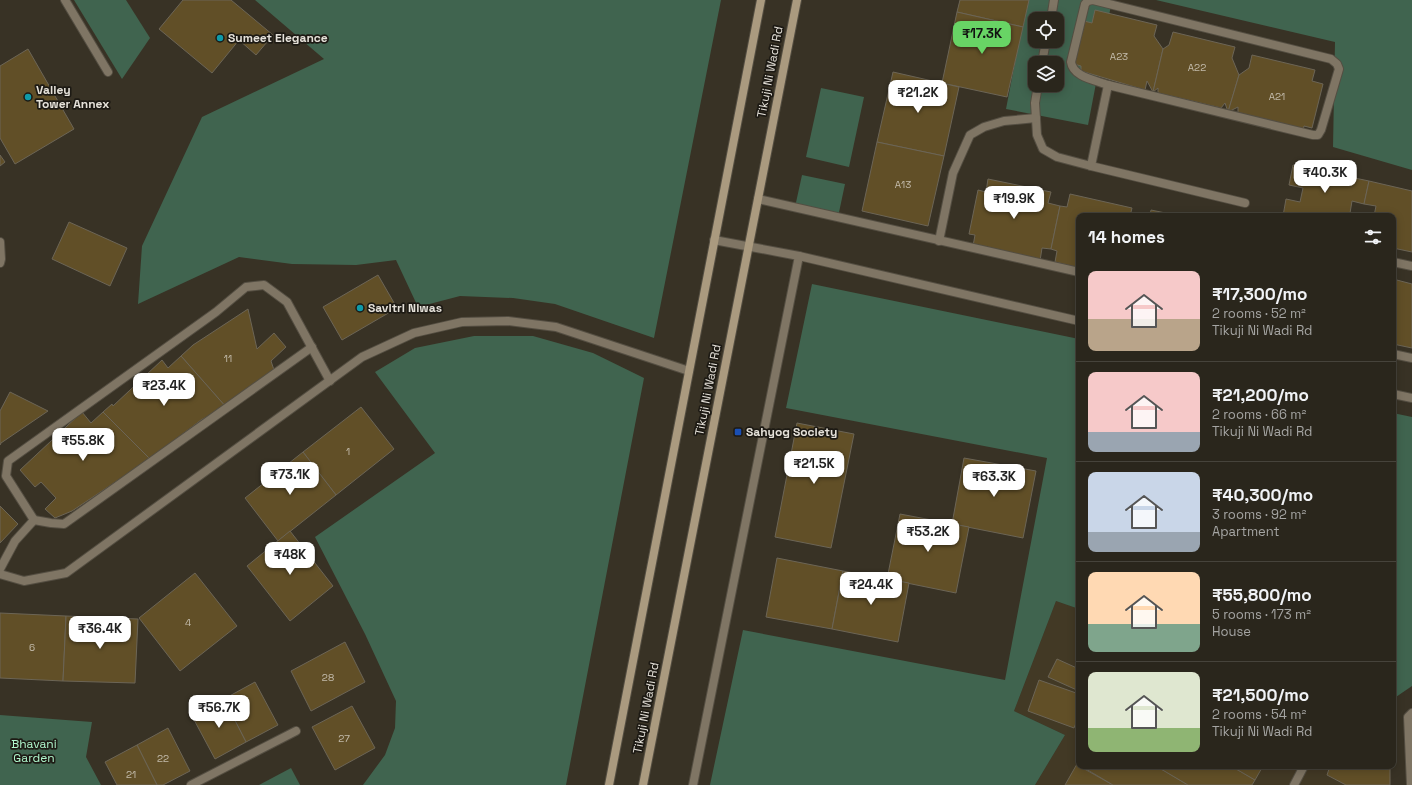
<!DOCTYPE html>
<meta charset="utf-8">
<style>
body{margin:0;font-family:"Space Grotesk",sans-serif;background:#363229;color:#f1f3f6;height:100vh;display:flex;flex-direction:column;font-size:15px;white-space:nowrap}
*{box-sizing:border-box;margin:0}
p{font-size:13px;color:#a5a5a3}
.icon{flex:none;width:22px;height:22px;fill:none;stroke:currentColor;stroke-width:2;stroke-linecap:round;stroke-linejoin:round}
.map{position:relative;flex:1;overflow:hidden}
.drawer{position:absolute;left:1076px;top:213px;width:320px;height:556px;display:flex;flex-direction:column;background:#2a261c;border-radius:8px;box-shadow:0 2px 10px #0003,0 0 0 1px #46433b}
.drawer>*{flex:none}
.controls{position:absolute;left:1028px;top:12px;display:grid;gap:8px}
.controls a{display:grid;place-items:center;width:36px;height:36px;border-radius:8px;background:#2a261c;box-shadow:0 2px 10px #0003,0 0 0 1px #46433b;font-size:20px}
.price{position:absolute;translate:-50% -34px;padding:0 9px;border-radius:8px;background:#fff;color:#222;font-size:13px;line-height:26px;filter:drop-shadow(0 1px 2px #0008)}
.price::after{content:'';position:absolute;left:50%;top:24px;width:12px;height:9px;margin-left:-6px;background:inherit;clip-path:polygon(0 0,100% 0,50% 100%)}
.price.current{background:#68d465;color:#111}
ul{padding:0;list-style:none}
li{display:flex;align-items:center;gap:12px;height:100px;padding:0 12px}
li+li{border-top:1px solid #46433b}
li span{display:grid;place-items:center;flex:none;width:112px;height:80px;border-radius:8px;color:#555}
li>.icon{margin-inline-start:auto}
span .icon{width:48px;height:48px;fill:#fffc;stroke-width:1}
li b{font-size:17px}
h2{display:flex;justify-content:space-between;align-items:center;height:48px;padding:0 12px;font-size:17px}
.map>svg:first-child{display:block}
.built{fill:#423925}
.green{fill:#40644f;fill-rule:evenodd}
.building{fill:#614f27;stroke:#6c6556}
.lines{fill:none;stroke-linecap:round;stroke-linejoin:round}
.lane-casing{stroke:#544e42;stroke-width:10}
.street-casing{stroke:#544e42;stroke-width:10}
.secondary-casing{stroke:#544e42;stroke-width:10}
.lane{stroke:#7f7564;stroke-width:8}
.street{stroke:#7f7564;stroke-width:8}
.secondary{stroke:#aa9a7f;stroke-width:8}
.culture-dot{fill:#0f9aa8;stroke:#1d1a14;stroke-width:1.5}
.transit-dot{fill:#1a4fb4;stroke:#1d1a14;stroke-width:1.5}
.labels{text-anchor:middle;stroke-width:3.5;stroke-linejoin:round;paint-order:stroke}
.number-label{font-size:10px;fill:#c4bcac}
.poi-label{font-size:12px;font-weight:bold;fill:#e5e1d9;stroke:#1d1a14;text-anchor:start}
.street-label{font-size:12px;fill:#e5e1d9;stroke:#1d1a14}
.park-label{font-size:12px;fill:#b0f7cd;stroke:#1d1a14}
</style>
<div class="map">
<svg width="1412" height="785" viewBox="0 0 1412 785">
<rect width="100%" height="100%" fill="#383225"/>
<path class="built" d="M1056 601 1079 609V766H1381L1382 785H1035L1065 735 1014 711Z"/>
<g class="green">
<path d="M74 0H126L150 38 122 79Z"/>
<path d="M255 0H721L654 338 555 304 513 298 460 296 418 307 396 260 356 265 292 264 239 257 138 304 142 246 202 117 324 59Z"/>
<path d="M1027 0H1112L1088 125 1006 109ZM1035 19H1057V41H1035ZM1035 63H1057V85H1035Z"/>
<path d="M1156 0H1412V170L1333 147 1335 42Z"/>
<path d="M821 88 864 97 849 167 806 157Z"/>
<path d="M802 175 845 184 838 217 795 207Z"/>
<path d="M812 284 1079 339V609L1056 601 1014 711 1065 735 1035 785H710L743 630 1005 680 1047 458 786 408Z"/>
<path d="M474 336H533L593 353 644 378 566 785H363L385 755 395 728 396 701 365 634 315 537 435 453 375 372 415 348Z"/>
<path d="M1393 413 1412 417V686L1393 699Z"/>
<path d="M0 715 92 722 86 757 101 785H0Z"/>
<path d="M291 768 300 785H259Z"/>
</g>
<g class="building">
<path d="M183 0H231L273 35 256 55 239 40 212 73 159 29Z"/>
<path d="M960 0H1029L1023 27 957 12Z"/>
<path d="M1095 10 1157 25 1154 36 1163 49 1153 92 1147 81 1145 90 1081 71V66L1074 64 1084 21 1092 23Z"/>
<path d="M957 12 1023 27 1007 97 942 83Z"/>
<path d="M1173 32 1235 47 1232 58 1239 75 1228 112 1225 103 1221 108 1158 93V88L1153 92 1163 49 1169 45Z"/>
<path d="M28 49 74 129 15 164 0 138V66Z"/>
<path d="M1252 55 1315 70 1312 81 1323 84 1312 128 1304 126 1303 130 1238 113V107L1228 112 1239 75 1249 68Z"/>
<path d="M893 72 959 87 944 156 877 142Z"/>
<path d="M877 142 944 156 928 226 862 211Z"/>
<path d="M0 155 5 162 0 166Z"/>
<path d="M1293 165 1369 181 1364 204 1352 201 1350 213 1363 216H1283L1286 199 1300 202 1303 188 1289 185Z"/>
<path d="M988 179 1051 192 1048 203 1060 206 1051 249 1042 248 1040 261 973 246 975 235 969 234 978 190 986 192Z"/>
<path d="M1369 181 1412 191V252L1393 248V216H1374L1376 206 1364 204Z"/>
<path d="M1070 194 1132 208 1130 216H1079V268L1055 262 1057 251 1051 249 1060 206 1067 207Z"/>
<path d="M1151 210 1180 216H1150Z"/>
<path d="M69 222 127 248 110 286 52 259Z"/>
<path d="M378 275 397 308 342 340 323 307Z"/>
<path d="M1393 279 1412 284V348L1393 344Z"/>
<path d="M248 309 257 349 274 333 286 347 271 361 274 370 226 407 181 356 193 345Z"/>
<path d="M181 356 226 407 201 420 150 459 103 412 112 404 113 406 162 360 168 368Z"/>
<path d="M10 392 48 411 1 443 0 445V411Z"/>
<path d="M361 407 394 449 336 495 303 452Z"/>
<path d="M82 412 91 423 103 412 150 459 72 511 55 518 45 509 56 498 41 482 35 487 20 470Z"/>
<path d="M797 423 854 434 831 548 775 537Z"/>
<path d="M303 452 336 495 278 541 245 498Z"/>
<path d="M964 458 1036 471 1023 538 952 524Z"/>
<path d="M0 506 18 524 0 543Z"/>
<path d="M900 514 969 527 956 593 887 579Z"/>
<path d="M290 531 333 586 290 621 247 566Z"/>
<path d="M777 558 843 571 832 629 766 617Z"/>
<path d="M843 571 909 583 898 642 832 629Z"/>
<path d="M195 573 237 626 180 671 139 618Z"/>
<path d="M0 613 66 616 63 681 0 678Z"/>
<path d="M66 616 138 619 135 683 63 681Z"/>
<path d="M345 642 365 682 311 711 291 671Z"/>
<path d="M1057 659 1079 669V691L1048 677Z"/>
<path d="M1039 680 1079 694V715L1074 728 1028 711Z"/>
<path d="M255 682 278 725 246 742 224 699Z"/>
<path d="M224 699 246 742 215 759 192 716Z"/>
<path d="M352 706 375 748 335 770 312 727Z"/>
<path d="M168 728 190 771 163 785H157L137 745Z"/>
<path d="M137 745 157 785H117L105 762Z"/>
<path d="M1077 764 1079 766 1113 785H1065Z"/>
<path d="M1081 766H1156L1188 785H1113Z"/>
<path d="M1156 766H1231L1255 780 1252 785H1188Z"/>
<path d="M1231 766H1263L1255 780Z"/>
<path d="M1330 766H1387L1390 767V785H1346L1327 775Z"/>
</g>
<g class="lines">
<g class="lane-casing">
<g id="lane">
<path d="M65 0 108 72"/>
<path d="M693 785 799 256"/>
<path d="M1294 785 1304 766"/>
</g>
</g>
<g class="street-casing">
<g id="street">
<path d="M1092 0 1088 1 1085 4 1071 62C1073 77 1095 80 1108 85L1313 135H1318L1321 130 1339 69 1337 64 1331 59 1093 0"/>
<path d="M1051 19 1054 0"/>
<path d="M1042 63 1046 41"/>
<path d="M1038 85 1035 103 1037 135 1043 149 1057 157 1091 166 1245 203"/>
<path d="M1091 166 1108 85"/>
<path d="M758 199 1079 272"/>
<path d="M714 240 799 256 1079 321"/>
<path d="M939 241 953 173 970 135 984 127 1004 121 1036 118"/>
<path d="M0 242 1 259 0 263"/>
<path d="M1393 262 1412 266"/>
<path d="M1393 354 1412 358"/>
<path d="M1393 394 1412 398"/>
<path d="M34 520 51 523 64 524 312 347"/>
<path d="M0 569 15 541 34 520 6 476 8 461 216 312 246 287 264 285 287 302 330 381"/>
<path d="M0 574 24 581 66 573 362 357 414 333 462 322 508 321 556 327 689 371"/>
<path d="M191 785 296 731"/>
<path d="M1411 785 1408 717 1412 713"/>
</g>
</g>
<g class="secondary-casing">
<g id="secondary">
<path d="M609 785 761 0"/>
<path d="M643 785 797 0"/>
</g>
</g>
<use href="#lane" class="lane"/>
<use href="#street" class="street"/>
<use href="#secondary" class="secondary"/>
</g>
<g class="culture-dot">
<circle cx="220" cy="38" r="4"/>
<circle cx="28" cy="97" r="4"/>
<circle cx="360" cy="308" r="4"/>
</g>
<rect class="transit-dot" x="734" y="428" width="8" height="8" rx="2"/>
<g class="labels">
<g class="number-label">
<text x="1119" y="60">A23</text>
<text x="1197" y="71">A22</text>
<text x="1277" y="100">A21</text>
<text x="903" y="188">A13</text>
<text x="228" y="362">11</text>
<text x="348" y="455">1</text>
<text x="188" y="626">4</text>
<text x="32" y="651">6</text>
<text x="328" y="681">28</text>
<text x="344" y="742">27</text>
<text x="163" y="762">22</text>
<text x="131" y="778">21</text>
</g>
<g class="poi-label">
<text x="228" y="42">Sumeet Elegance</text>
<text x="36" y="94">Valley<tspan x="36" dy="14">Tower Annex</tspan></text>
<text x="368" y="312">Savitri Niwas</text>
<text x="746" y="436">Sahyog Society</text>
</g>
<g class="street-label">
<text transform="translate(770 72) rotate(-79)" y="4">Tikuji Ni Wadi Rd</text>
<text transform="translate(708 390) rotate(-79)" y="4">Tikuji Ni Wadi Rd</text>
<text transform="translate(646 708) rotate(-79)" y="4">Tikuji Ni Wadi Rd</text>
</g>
<g class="park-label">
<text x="34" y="748">Bhavani<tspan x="34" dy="14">Garden</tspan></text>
</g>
</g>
</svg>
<div class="controls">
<a><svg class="icon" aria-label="locate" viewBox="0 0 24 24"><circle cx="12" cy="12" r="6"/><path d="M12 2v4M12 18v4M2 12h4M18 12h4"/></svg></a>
<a><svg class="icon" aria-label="layers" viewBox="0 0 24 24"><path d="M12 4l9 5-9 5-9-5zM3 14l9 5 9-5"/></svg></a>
</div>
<b class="price current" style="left:982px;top:55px">₹17.3K</b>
<b class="price" style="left:918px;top:114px">₹21.2K</b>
<b class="price" style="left:1325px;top:194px">₹40.3K</b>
<b class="price" style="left:1014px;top:220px">₹19.9K</b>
<b class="price" style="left:164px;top:407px">₹23.4K</b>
<b class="price" style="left:83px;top:462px">₹55.8K</b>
<b class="price" style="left:814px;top:485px">₹21.5K</b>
<b class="price" style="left:290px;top:496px">₹73.1K</b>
<b class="price" style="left:994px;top:498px">₹63.3K</b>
<b class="price" style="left:928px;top:553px">₹53.2K</b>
<b class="price" style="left:290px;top:576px">₹48K</b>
<b class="price" style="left:871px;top:606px">₹24.4K</b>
<b class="price" style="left:100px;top:650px">₹36.4K</b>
<b class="price" style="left:219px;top:729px">₹56.7K</b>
<section class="drawer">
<h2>14 homes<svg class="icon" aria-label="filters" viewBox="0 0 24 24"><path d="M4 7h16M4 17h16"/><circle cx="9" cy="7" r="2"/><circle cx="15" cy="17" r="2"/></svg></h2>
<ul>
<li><span style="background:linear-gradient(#f6c9c9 60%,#b9a48a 0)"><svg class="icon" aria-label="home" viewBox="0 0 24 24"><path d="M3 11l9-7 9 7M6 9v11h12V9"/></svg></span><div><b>₹17,300/mo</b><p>2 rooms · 52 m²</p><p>Tikuji Ni Wadi Rd</p></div></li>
<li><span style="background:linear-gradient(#f6c9c9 75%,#9aa5b1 0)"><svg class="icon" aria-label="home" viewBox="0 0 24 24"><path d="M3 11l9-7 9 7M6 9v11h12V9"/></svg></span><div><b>₹21,200/mo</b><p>2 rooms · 66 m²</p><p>Tikuji Ni Wadi Rd</p></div></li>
<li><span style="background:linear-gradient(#c9d6e8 75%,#9aa5b1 0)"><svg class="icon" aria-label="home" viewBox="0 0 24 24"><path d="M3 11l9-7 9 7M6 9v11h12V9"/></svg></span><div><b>₹40,300/mo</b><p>3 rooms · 92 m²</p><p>Apartment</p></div></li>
<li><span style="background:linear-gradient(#ffd9b3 65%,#7fa58c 0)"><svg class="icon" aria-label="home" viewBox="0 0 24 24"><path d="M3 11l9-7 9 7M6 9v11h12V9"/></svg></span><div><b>₹55,800/mo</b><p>5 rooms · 173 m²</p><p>House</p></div></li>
<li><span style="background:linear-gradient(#dfe7d0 70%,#8fb573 0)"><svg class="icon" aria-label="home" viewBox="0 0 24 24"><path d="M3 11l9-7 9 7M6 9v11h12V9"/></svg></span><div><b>₹21,500/mo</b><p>2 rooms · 54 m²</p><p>Tikuji Ni Wadi Rd</p></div></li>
</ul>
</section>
</div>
